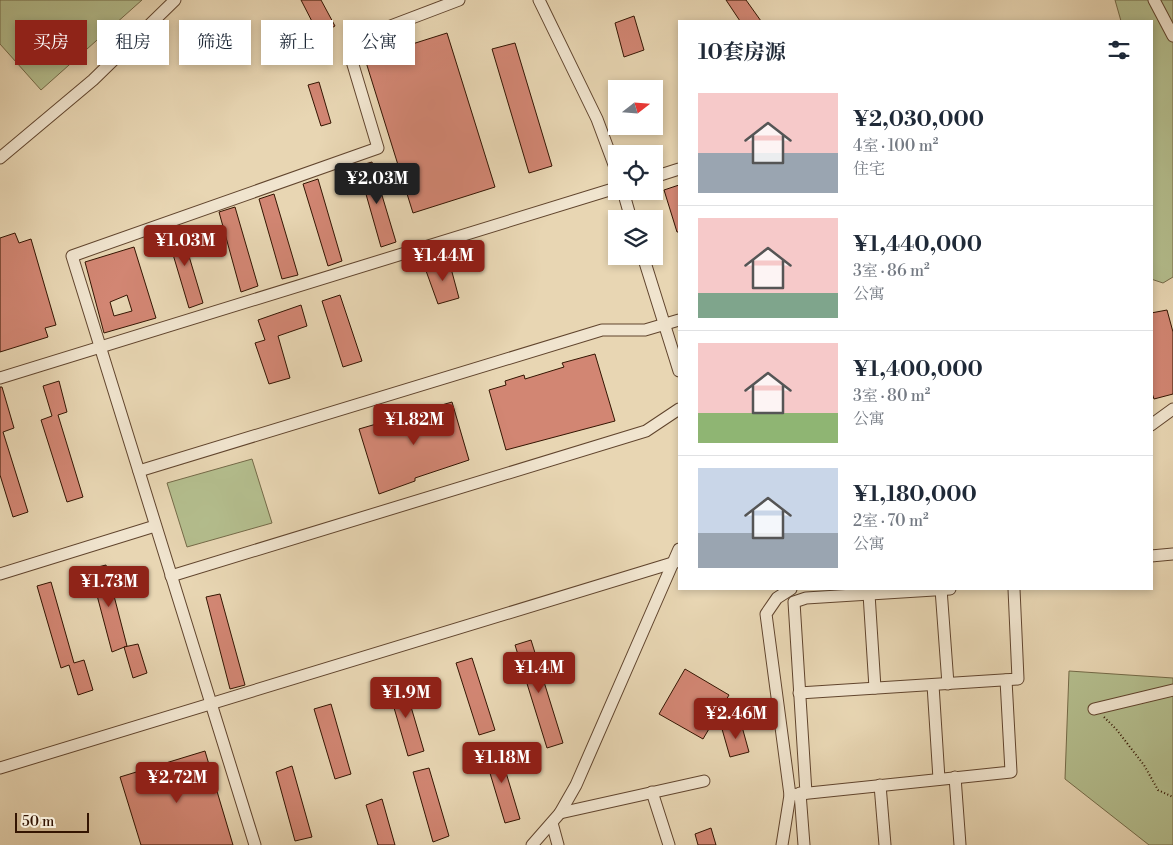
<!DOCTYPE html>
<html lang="zh">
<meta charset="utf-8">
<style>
body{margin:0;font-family:"Libre Bodoni","Noto Serif SC",serif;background:#f2f2f3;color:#1f2937;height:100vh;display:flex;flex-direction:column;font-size:19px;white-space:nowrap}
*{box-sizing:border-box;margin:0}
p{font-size:16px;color:#747a83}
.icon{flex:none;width:28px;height:28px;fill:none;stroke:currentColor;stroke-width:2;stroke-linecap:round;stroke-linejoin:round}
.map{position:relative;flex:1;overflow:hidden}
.panel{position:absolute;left:678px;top:20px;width:475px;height:570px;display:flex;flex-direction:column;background:#fff;border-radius:0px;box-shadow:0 2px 8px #0003}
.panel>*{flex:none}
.top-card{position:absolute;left:15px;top:20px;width:475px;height:45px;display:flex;gap:10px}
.needle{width:32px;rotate:73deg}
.controls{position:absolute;left:608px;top:80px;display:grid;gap:10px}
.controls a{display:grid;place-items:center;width:55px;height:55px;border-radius:0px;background:#fff;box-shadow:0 2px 8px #0003;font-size:25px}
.scale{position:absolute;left:15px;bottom:12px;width:74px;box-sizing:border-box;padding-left:5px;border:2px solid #341502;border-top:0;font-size:14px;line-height:18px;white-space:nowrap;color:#341502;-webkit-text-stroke:4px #f0e4ce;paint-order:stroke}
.price{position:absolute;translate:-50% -42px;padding:0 11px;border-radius:5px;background:#8f2418;color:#fff;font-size:16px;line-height:32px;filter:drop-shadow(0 1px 2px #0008)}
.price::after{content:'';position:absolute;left:50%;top:30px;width:15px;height:11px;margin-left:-8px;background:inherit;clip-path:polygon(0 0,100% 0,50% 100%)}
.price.active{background:#222;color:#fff}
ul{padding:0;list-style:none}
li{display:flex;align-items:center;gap:15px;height:125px;padding:0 20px}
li+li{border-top:1px solid #e0e1e3}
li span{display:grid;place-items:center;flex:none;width:140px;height:100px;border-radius:0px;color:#555}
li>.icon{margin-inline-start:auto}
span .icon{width:60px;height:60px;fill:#fffc;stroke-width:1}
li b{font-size:21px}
h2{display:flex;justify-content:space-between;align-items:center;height:60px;padding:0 20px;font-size:21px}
.chip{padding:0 18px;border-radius:0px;background:#fff;box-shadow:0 2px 8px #0003;font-size:18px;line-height:45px}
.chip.active{background:#8f2418;color:#fff}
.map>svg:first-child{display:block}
.green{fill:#b4be8e;stroke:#746a48}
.building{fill:#d28673;stroke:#341502;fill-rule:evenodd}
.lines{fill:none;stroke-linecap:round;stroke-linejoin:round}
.minor-casing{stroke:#61452e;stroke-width:13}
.path{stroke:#341502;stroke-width:2;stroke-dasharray:1 2.5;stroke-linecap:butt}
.minor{stroke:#f0e4ce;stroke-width:11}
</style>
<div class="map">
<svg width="1173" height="845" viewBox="0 0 1173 845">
<rect width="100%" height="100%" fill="#e8d6b3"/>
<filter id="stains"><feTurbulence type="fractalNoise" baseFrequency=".004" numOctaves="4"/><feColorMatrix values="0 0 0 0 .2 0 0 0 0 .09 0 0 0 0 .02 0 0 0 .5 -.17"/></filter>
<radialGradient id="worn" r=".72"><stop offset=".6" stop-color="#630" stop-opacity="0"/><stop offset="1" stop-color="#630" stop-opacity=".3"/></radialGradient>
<g class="green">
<path d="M0 0H142L41 90 0 44Z"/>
<path d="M1115 0H1173V277L1163 283 1151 279V21H1121Z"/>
<path d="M252 459 272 523 187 547 167 483Z"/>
<path d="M1069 671 1173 678V845H1149L1065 779Z"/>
</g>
<g class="building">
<path d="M301 0H321L335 26 319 35Z"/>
<path d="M726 0H746L761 21H740Z"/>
<path d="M634 16 644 50 624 57 615 23Z"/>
<path d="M447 33 495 187 413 213 365 59Z"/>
<path d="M515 43 552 166 529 173 492 49Z"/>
<path d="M319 82 331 123 321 126 308 85Z"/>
<path d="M372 162 396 242 381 247 358 166Z"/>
<path d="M318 179 342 261 328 266 303 184Z"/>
<path d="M679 185V232H677L664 190Z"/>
<path d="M274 194 298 275 282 279 259 199Z"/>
<path d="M235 207 258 286 241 292 219 212Z"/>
<path d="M180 226 203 303 189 308 166 231Z"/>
<path d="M15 233 19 243 31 239 56 325 45 328 48 337 0 352V238Z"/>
<path d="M134 247 156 318 104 333 85 262ZM127 295 132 311 114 316 110 302Z"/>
<path d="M449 261 459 298 438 304 425 268Z"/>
<path d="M340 295 362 361 343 367 322 301Z"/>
<path d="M301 305 307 326 278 336 290 378 269 384 255 343 265 340 258 320Z"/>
<path d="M1167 310 1173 332V394L1154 399 1151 390V313Z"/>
<path d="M595 354 615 421 506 450 489 390 506 385 505 381 524 375 525 379 564 367 562 363Z"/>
<path d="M59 381 67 412 58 415 83 497 67 502 41 420 52 416 43 386Z"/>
<path d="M0 387H2L14 428 3 432 28 512 13 517 0 475Z"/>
<path d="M452 402 469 460 415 478V481L379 494 359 429Z"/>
<path d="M106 565 127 646 112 652 90 569Z"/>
<path d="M51 582 74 663 84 660 93 690 78 695 69 665 61 668 37 586Z"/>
<path d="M220 594 245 685 230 689 206 597Z"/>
<path d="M531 640 563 743 547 748 515 645Z"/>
<path d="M138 644 147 673 133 678 124 647Z"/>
<path d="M472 658 495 730 479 735 456 663Z"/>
<path d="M685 669 729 695 703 739 659 714Z"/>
<path d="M404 683 424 751 408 756 388 687Z"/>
<path d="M331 704 351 774 335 779 314 709Z"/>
<path d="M741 723 749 752 730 757 722 729Z"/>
<path d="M498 746 520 819 505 823 483 750Z"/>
<path d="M205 751 233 845H141L120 777Z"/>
<path d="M292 766 312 837 295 841 276 772Z"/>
<path d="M429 768 449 836 433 842 413 772Z"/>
<path d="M382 799 395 845H378L366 805Z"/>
<path d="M711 828 716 845H698L695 834Z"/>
</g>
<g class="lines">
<g class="minor-casing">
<g id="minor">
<path d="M539 0 597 119 616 170"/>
<path d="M1154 0 1173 36"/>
<path d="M0 158 93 80 175 0"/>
<path d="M654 177 679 169"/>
<path d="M623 191 631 219"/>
<path d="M643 256 679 371"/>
<path d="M0 378 616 188"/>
<path d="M1151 425 1173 409"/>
<path d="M139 471 602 330H645L679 320"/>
<path d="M1151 556 1173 554"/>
<path d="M0 574 155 526"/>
<path d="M171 576 646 431 679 409"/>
<path d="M941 589 948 684"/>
<path d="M869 594 875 688"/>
<path d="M933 685 939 779"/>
<path d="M799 693 1018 679 1014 589"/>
<path d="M1094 709 1173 690"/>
<path d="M0 768 679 561"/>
<path d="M955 777 960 845"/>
<path d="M880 785 885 845"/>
<path d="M652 792 669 845"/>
<path d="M800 793 804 845"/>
<path d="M806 793 794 602 806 598 950 589"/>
<path d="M790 795 1011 772 1006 680"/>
<path d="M560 813 704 781"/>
<path d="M552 823 558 845"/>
<path d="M255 845 72 256 378 148 351 58 367 35 459 0"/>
<path d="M532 845 560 813 576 785 679 549"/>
<path d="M782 845 790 795 766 614 777 598 791 589"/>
</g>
</g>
<path class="path" d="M1104 717 1116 729 1144 765 1158 790 1173 797"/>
<use href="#minor" class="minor"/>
</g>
<rect width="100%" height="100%" filter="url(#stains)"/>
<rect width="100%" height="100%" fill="url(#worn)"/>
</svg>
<div class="controls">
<a><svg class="needle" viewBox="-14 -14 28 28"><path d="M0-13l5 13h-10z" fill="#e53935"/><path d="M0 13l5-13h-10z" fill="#747a83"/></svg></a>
<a><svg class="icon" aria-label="locate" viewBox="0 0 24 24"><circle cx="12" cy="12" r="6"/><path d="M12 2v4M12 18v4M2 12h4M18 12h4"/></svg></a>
<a><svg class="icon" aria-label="layers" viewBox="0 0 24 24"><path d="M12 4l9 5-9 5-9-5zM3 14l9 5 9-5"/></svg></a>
</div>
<div class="scale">50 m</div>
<b class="price active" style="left:377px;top:205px">¥2.03M</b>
<b class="price" style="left:185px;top:267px">¥1.03M</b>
<b class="price" style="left:443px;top:282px">¥1.44M</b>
<b class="price" style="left:414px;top:446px">¥1.82M</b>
<b class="price" style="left:109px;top:608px">¥1.73M</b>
<b class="price" style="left:539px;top:694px">¥1.4M</b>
<b class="price" style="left:406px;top:719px">¥1.9M</b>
<b class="price" style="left:736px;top:740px">¥2.46M</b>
<b class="price" style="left:502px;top:784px">¥1.18M</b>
<b class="price" style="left:177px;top:804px">¥2.72M</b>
<div class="top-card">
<a class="chip active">买房</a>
<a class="chip">租房</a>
<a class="chip">筛选</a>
<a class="chip">新上</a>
<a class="chip">公寓</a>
</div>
<section class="panel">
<h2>10套房源<svg class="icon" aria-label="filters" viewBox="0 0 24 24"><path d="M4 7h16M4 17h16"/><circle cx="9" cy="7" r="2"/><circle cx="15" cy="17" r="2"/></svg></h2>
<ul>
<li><span style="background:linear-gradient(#f6c9c9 60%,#9aa5b1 0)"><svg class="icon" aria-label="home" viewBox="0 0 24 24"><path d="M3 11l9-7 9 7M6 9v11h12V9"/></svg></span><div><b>¥2,030,000</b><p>4室 · 100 m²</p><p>住宅</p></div></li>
<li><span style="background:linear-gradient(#f6c9c9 75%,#7fa58c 0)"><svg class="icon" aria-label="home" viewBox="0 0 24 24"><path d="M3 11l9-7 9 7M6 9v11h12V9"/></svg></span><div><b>¥1,440,000</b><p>3室 · 86 m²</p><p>公寓</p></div></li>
<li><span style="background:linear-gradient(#f6c9c9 70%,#8fb573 0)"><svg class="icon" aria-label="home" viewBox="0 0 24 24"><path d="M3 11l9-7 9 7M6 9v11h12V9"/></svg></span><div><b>¥1,400,000</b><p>3室 · 80 m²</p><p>公寓</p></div></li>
<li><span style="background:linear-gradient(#c9d6e8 65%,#9aa5b1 0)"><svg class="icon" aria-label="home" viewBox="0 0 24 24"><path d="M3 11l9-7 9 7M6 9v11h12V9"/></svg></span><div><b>¥1,180,000</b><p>2室 · 70 m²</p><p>公寓</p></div></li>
</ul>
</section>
</div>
